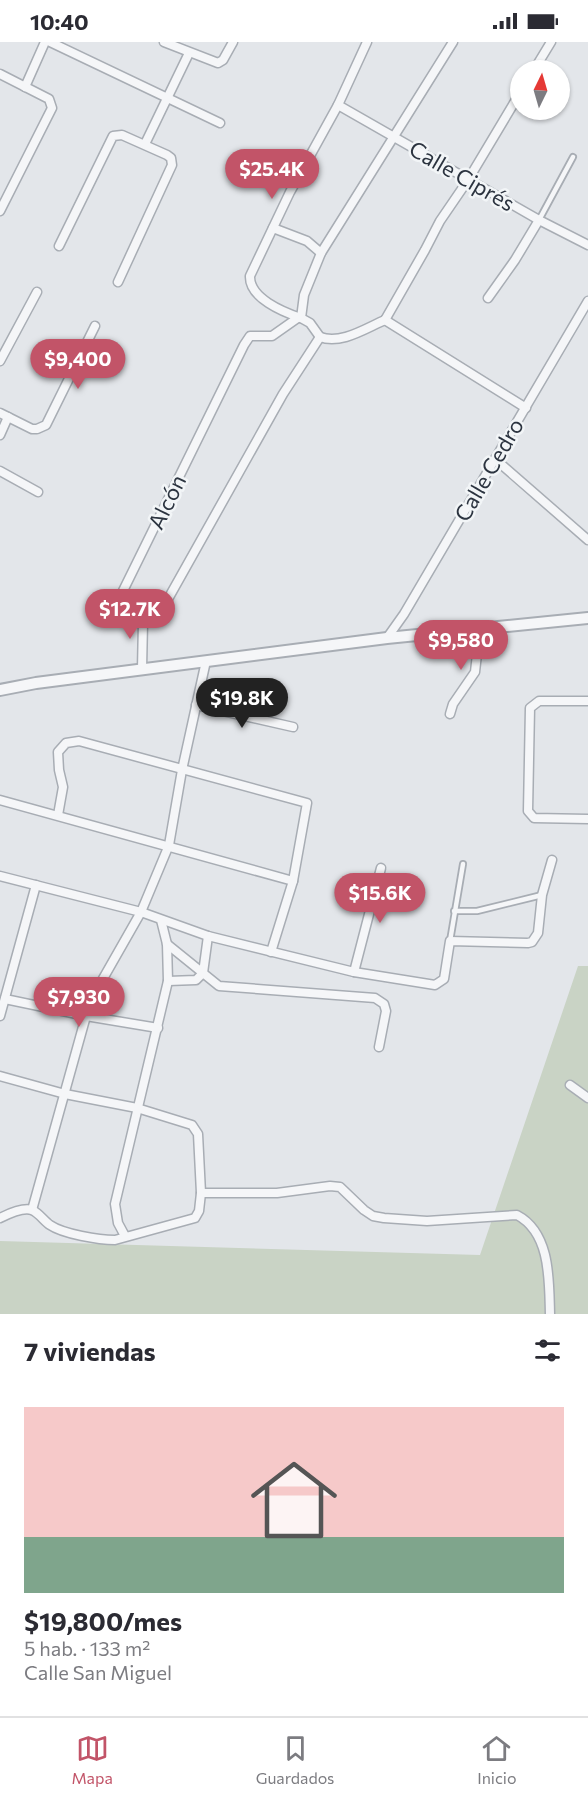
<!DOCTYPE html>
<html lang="es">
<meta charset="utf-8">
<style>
body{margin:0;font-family:Commissioner,sans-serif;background:#f7f7f7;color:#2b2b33;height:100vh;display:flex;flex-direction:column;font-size:22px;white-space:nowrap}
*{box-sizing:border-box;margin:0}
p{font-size:20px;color:#7c7c81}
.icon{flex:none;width:33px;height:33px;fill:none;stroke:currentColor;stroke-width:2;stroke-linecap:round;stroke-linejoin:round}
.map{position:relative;height:1272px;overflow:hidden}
.sheet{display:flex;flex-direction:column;background:#fff;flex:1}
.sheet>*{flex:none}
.needle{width:39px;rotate:5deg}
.tools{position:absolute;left:510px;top:18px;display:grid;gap:12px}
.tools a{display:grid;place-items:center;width:60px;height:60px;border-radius:50%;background:#fff;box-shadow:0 2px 4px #0004;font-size:30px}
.price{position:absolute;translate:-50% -51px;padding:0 14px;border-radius:21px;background:#c25468;color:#fff;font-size:20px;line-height:39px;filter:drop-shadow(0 2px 3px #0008)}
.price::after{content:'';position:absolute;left:50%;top:36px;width:18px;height:14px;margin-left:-9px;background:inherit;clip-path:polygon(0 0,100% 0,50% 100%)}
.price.current{background:#222;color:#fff}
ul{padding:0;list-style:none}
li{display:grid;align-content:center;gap:12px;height:318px;padding:0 24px}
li+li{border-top:2px solid #e1e1e2}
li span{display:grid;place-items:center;height:186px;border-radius:0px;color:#555}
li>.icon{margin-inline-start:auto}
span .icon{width:108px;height:108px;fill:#fffc;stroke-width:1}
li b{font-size:26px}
h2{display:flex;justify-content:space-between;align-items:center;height:72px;padding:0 24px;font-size:26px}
.status{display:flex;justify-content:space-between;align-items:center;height:42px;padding:0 30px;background:#fff;direction:ltr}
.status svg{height:16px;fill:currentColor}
.dock{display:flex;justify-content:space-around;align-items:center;height:84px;border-top:2px solid #e1e1e2;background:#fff;font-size:16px;color:#7c7c81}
.dock a{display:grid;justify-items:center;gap:3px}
.dock .current{color:#c25468}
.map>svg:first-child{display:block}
.park{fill:#c9d3c5}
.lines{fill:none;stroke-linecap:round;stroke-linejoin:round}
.service-casing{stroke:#a8adb4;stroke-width:8}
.minor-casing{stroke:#a8adb4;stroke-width:11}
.tertiary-casing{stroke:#a8adb4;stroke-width:14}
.service{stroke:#f5f6f8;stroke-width:4.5}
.minor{stroke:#f5f6f8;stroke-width:8}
.tertiary{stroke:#f5f6f8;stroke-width:10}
.labels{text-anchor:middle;stroke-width:5;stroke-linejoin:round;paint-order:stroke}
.street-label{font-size:22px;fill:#2c3440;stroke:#f2f5f7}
</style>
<div class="status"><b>10:40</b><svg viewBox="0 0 49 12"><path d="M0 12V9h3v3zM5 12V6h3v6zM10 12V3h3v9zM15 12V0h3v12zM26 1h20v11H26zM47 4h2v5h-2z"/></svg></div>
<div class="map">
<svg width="588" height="1272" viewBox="0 0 588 1272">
<rect width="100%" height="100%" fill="#e3e6ea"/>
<path class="park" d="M578 924H588V1272H0V1199L480 1213Z"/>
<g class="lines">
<g class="service-casing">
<g id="service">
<path d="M539 178 573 115"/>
<path d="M454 869H477L542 853"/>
<path d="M450 899 463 822"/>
</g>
</g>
<g class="minor-casing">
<g id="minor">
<path d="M50 0 220 81"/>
<path d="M164 0 218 21 223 18 233 0"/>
<path d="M534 28 551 0"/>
<path d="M0 32 49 57 52 66 0 169"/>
<path d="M25 45 45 0"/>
<path d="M338 63 539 178 588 203"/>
<path d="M145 102 189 11"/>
<path d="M273 186 307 199 321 211"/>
<path d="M59 204 113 94 122 93 167 113 171 116 172 123 118 240"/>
<path d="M488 256 515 218 539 178"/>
<path d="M301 276C283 270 249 256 250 234L290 150 338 63 367 0"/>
<path d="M385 278 425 208 440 179 468 138 520 51"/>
<path d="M385 278 526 366"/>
<path d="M320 295 310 281 301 276 304 253 321 211 453 0"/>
<path d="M320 295C341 303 366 286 385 278"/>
<path d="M0 319 37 250"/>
<path d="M0 371 32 387H37L46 383 95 284"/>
<path d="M0 393 8 375"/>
<path d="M495 417 588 498"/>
<path d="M0 429 38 450"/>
<path d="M143 580 168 557 283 352 320 295"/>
<path d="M387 596 404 572 588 259"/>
<path d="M142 627 143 580C129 576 118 575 119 557L244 303 250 294H272L299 275"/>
<path d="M588 659H539L530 666 528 769 534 776 588 777"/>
<path d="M196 663 293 685"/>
<path d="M450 672 453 662 475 630 480 585"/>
<path d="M0 758 293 839"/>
<path d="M58 773 63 745 59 728 58 710 66 701 79 699 307 761 293 839 271 910"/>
<path d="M0 834 141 870 208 894 354 930 435 943 444 937 450 899 528 901 532 900 538 891 542 853 552 818"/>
<path d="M167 902 219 944 375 956 384 962 386 969 379 1005"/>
<path d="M354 930 381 826"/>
<path d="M168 939 196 938 203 931 208 894"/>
<path d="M5 957 86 974 158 986"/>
<path d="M0 974 36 843"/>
<path d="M0 1034 65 1052 137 1066 192 1083 198 1092 201 1151 199 1169 195 1176 115 1198C99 1198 63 1192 50 1183 44 1179 39 1171 32 1168 23 1165 8 1172 0 1176"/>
<path d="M570 1043 588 1056"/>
<path d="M201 1151H277L330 1144 340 1145 364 1168 373 1174 384 1176 427 1179 517 1173C551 1191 549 1239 550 1272"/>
<path d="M32 1168 86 974 96 949 141 870 169 803 182 728 206 619"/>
<path d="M125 1194 118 1181 115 1162 168 939 167 902 161 878"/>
</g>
</g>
<g class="tertiary-casing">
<path id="tertiary" d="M0 648 36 641 387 596 588 576"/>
</g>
<use href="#service" class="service"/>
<use href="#minor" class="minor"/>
<use href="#tertiary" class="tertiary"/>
</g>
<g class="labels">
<g class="street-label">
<text transform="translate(462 134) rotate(30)" y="8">Calle Ciprés</text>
<text transform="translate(489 428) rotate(-60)" y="8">Calle Cedro</text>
<text transform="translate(167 460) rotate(-64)" y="8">Alcón</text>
</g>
</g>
</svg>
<div class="tools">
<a><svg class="needle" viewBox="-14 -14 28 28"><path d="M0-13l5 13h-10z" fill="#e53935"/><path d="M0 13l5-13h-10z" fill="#7c7c81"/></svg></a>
</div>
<b class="price" style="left:272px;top:158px">$25.4K</b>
<b class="price" style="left:78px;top:348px">$9,400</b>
<b class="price" style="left:130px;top:598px">$12.7K</b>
<b class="price" style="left:461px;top:629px">$9,580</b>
<b class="price current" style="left:242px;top:687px">$19.8K</b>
<b class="price" style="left:380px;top:882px">$15.6K</b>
<b class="price" style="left:79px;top:986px">$7,930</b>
</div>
<section class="sheet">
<h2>7 viviendas<svg class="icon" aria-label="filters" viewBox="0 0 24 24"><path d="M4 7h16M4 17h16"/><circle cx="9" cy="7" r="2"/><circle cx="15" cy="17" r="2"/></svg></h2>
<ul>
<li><span style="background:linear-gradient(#f6c9c9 70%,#7fa58c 0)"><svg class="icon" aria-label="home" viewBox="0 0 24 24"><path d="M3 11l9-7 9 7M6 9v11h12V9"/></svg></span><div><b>$19,800/mes</b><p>5 hab. · 133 m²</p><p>Calle San Miguel</p></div></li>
</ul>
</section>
<nav class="dock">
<a class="current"><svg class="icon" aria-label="map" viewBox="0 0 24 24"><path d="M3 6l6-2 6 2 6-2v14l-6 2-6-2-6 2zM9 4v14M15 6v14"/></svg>Mapa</a>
<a><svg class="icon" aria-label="saved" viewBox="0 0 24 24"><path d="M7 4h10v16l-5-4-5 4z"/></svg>Guardados</a>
<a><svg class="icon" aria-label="home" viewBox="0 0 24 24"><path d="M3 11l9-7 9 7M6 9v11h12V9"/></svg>Inicio</a>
</nav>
